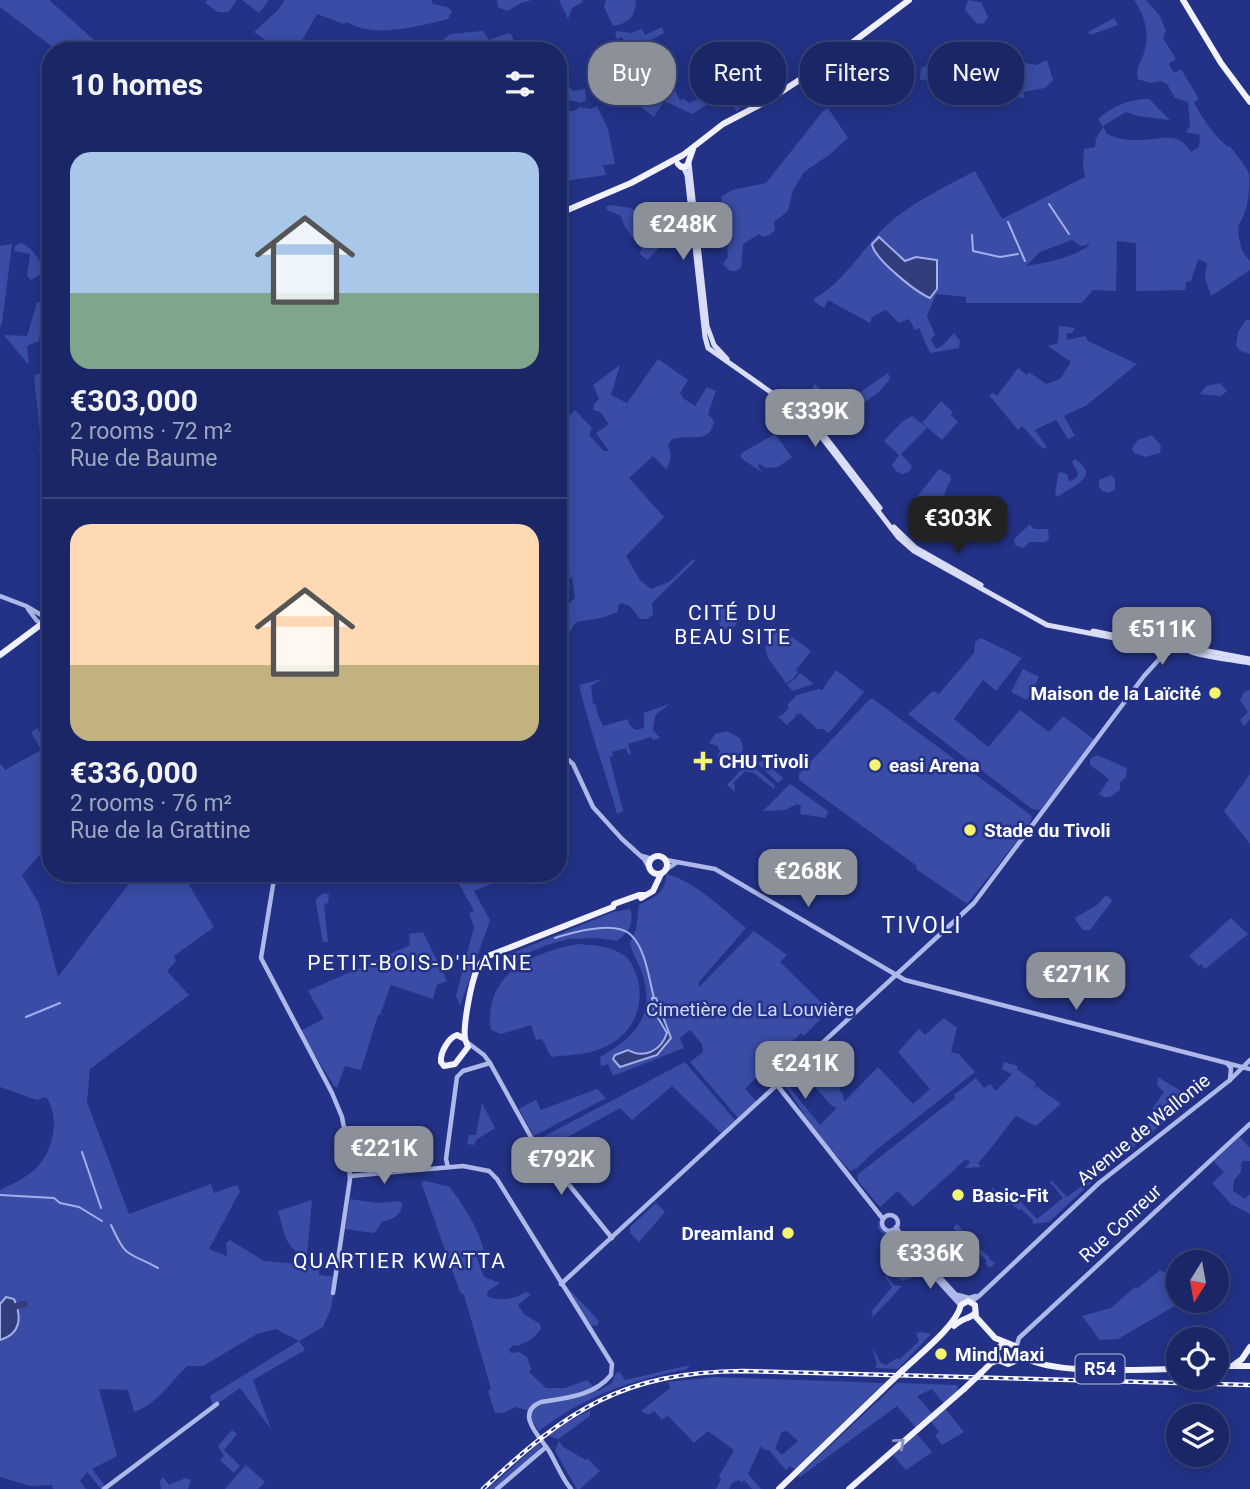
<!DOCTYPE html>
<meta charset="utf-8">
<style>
body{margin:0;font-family:Roboto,sans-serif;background:#27326e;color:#f1f3f6;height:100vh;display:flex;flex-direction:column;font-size:26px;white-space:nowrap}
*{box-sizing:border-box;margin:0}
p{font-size:23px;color:#9fa5bf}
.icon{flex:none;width:38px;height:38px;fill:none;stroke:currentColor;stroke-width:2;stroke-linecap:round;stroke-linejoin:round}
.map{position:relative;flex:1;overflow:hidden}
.panel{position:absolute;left:42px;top:42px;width:525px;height:840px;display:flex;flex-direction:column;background:#1a2665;border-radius:28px;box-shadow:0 4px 18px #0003,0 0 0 2px #384379}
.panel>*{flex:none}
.guide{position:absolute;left:588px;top:42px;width:556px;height:63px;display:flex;gap:14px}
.needle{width:46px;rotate:191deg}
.buttons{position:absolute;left:1166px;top:1250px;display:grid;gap:14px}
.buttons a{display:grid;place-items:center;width:63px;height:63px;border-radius:50%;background:#1a2665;box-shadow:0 4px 18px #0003,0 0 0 2px #384379;font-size:35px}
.price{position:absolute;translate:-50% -60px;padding:0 16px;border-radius:14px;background:#8c9099;color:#fff;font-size:23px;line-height:46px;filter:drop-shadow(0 2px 4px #0008)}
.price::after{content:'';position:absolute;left:50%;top:42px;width:21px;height:16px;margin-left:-10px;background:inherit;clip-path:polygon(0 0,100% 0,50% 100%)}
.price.active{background:#222;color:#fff}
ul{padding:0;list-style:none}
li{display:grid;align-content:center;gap:14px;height:371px;padding:0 28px}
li+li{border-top:2px solid #384379}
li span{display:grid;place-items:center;height:217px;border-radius:21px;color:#555}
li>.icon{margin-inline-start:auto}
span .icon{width:126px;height:126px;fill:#fffc;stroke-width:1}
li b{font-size:30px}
h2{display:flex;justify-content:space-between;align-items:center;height:84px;padding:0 28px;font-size:30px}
.tag{padding:0 24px;border-radius:28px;background:#1a2665;box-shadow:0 4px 18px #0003,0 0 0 2px #384379;font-size:24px;line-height:63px}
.tag.active{background:#8c9099;color:#fff}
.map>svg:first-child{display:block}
.green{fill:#3a4ca6;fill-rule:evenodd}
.water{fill:#333d7d;stroke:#a2afea;stroke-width:2}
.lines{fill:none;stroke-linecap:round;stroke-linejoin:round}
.stream{stroke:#a2afea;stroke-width:2}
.river{stroke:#333d7d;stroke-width:7}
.tertiary{stroke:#aeb8e9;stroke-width:4.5}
.secondary{stroke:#d9ddf7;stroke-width:5}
.primary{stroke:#f1f2fe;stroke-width:6}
.rail-casing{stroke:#fff;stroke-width:4.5}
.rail{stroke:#233287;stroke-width:2;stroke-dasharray:5;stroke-linecap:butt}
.primary-bridge{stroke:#f1f2fe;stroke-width:6}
.oneway{stroke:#8a92c2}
.poi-dot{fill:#f4f471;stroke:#233287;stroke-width:2.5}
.labels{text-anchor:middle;stroke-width:5;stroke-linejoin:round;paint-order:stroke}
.shield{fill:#233287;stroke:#bdc2db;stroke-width:2}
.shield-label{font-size:18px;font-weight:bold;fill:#fff}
.poi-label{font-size:19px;font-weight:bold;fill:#fff;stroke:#233287;text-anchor:start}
.park-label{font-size:19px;fill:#d2d8f7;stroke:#233287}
.street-label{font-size:19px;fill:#fff;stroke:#233287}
.neighbourhood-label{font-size:21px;letter-spacing:2px;fill:#fff;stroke:#233287}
.quarter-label{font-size:23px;letter-spacing:2px;fill:#fff;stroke:#233287}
</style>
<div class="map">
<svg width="1250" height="1489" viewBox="0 0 1250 1489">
<rect width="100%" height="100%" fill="#233287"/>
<g class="green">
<path d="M0 0H49L102 47 94 51H58L0 7Z"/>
<path d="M207 0H237L228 12H218L205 3Z"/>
<path d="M242 0H269L259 13Z"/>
<path d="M285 0H431L433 4 447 7 452 11 448 19C419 26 374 39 347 22L344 24 317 14 296 51H280L254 32 277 11Z"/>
<path d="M497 0H532L521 3 507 11 498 7Z"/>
<path d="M559 0H582L583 2 572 8 568 19Z"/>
<path d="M606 0H636C636 16 628 24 613 26L604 7Z"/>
<path d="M968 0 981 2 988 17 984 23 977 24 965 10Z"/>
<path d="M1134 0H1146L1160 16 1166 31 1163 38 1176 59 1169 64 1174 73 1181 69 1199 99 1194 102C1201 117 1215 137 1228 147L1230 146C1236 155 1245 164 1249 174 1250 190 1248 213 1238 226 1239 240 1240 251 1250 261V270L1211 296 1205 278 1207 263 1198 259 1191 281 1186 282 1185 290 1136 291V243L1117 241 1116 291 1093 290 1082 303H966V297L936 294 927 316 935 335 931 340 936 349 943 345 954 333 960 341 959 348 930 353 919 328 915 330 909 319 899 323 886 310 872 317 870 323 828 300 824 308 814 302 815 298C844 282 862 249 887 225 911 203 943 188 971 173L975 171 1002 219 1085 177 1083 165 1084 149 1095 147 1096 139 1103 127 1098 119C1111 107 1131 98 1149 99L1170 120 1137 116 1126 112 1103 126 1107 134C1117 139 1129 141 1141 140 1161 139 1179 131 1191 152L1199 147 1200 135 1186 132 1190 125 1188 102 1175 98 1167 84 1161 81 1150 83 1138 79C1135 67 1141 63 1144 53 1150 32 1145 17 1134 0ZM1072 240 1081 246 1091 244C1071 259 1048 262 1026 266L1040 252ZM887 242 905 261 916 257 937 260V289L927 298 902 279 888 265Z"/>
<path d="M1114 18 1118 25 1090 35 1088 32Z"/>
<path d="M662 27 664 33 621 56 637 87 658 90 660 96 673 87 680 100 684 99 689 103 716 91 707 75 710 66 735 53 739 61 735 64 743 78 747 76C753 90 745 101 737 112L727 92 692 114 664 101 654 117 638 105 622 80 590 57 602 52 610 55 625 44 622 37 617 39 615 34 617 31 631 33 642 29 645 35Z"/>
<path d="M483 31 489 40 509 33 511 34 519 51H441L437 45 450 34Z"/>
<path d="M1047 60 1053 80 1045 88 1023 92 1025 98 979 93 978 82H995L1015 70 1016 65 1021 62 1036 65Z"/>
<path d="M930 64 935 79 920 80 921 68Z"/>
<path d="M565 88H570L573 91 585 89 586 100 581 103 565 99 563 90Z"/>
<path d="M597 106 608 129 615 164 603 165 606 175 558 182V111H574L580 107 590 109Z"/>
<path d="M828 108 848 138 829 155 804 172 793 190 788 211 774 222 775 230 770 235 763 237 759 234 743 244 741 268 736 271H730L723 264 728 257 726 231H720L723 211 721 197 732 190 766 183 823 111Z"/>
<path d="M610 205 631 208 652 217 659 248 647 260 639 253 642 250C634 238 625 231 621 216L607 210 606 207Z"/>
<path d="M682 228V233L689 232 690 242 674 243 672 229Z"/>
<path d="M21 243C31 246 39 259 44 269L41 274 31 280 27 276 30 254 14 251 15 246Z"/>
<path d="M12 244 2 323 0 328V246Z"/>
<path d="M37 302H43L51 327 40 332 39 341 27 346 29 363H27L4 335 27 336Z"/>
<path d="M1246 320H1250V354L1241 351 1236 346 1238 332Z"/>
<path d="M1059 326 1075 328 1072 333H1067V340L1085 336 1088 341 1137 364 1087 405 1064 416 1075 436 1068 439 1056 420 1035 430 1047 447 1043 449 1022 426 1018 430 989 395 994 393 997 396 1018 368 1027 375 1029 372 1046 384 1060 379 1071 362 1048 346 1058 343Z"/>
<path d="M658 359 688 380 680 393 683 398 695 406 707 387 716 391 708 414 714 421C710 447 688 432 671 440L668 445C672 456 672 459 666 469L653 456 629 478 664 517 626 556 640 580 651 589 669 582 693 559 695 561 652 603 653 615 647 619H640L630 606 621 603 618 605V612C610 615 602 618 595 619 571 623 577 618 566 642L560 643 558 646 561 675 558 685V613L575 598 572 577 558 588V583L570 573 560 559 558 560V427L575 410 592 428 589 435 604 451H609L596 433 609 424 600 412 593 410 594 404 599 399 593 385 620 365 611 395 627 403Z"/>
<path d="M39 373 45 385 51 384V459L39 451 41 442 34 376Z"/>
<path d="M888 373 890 379 879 392 861 405V412L853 416 845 403Z"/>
<path d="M1220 383 1227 391 1221 396 1200 394 1206 386Z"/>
<path d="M815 384 837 405 819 418 816 414 820 410 816 406 820 402 812 388Z"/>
<path d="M941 401 953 412 951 415 958 422 942 440 922 423Z"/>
<path d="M912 416 927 428 901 454 912 466 909 472 902 474 896 471 892 465 899 455 884 441 902 422Z"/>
<path d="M775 434 792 457 778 467 765 468 760 464 758 466 762 472 742 459 740 456 743 452Z"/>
<path d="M1152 435 1161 446 1160 453 1145 457 1133 452 1132 448 1138 440Z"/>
<path d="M1075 459C1103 477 1070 487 1058 497L1055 495 1058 474 1060 472 1067 474 1069 482 1077 477 1078 473 1072 462Z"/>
<path d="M939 469 950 475 951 480C945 489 945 497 938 506L939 510 933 516 922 515 921 504 916 498Z"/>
<path d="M1111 475 1115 479V489L1109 493 1102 491 1099 486V480Z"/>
<path d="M1030 524 1034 529H1048L1049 539 1045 542H1030L1023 548 1015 545 1014 539Z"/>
<path d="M722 603 734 608 738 620 735 626 722 631 716 615 717 605Z"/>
<path d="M779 627 811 651 796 670 798 672 793 679 786 683 768 658 765 647Z"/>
<path d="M981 638 1022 658 996 691 983 680 954 719 988 747 1020 710 1049 732 1063 716 1096 741 1040 810 1032 809 908 714 933 691 939 694 974 653 975 642Z"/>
<path d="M1023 669 1039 677 1027 700 1011 692Z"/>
<path d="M836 670 864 692 829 733 823 729H817L800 713 798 715 795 713 796 716 787 725 777 716H781L789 708 787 705 797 695 819 689 822 690Z"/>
<path d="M800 673 814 684 792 691 787 684 794 680Z"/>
<path d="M603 679 591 686 593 704 596 705 597 713 603 726 628 719 629 724 635 730 644 728V713L669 704C657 716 656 707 653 730L660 738 653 740 651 737 628 744 631 754H628L626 748 612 752 613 757 609 756 623 811 617 814C605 770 589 728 579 685Z"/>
<path d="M1250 690V719L1244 726 1240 720 1248 712 1240 700 1244 692Z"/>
<path d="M870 699H873L1032 816 1029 826 967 904 916 869 917 866 799 780V774Z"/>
<path d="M37 728 44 739 51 736V842L22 875 39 904 58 977 137 873H182L214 927 174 956 176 961 167 971 189 995 90 1069 87 1102 129 1214 211 1184 214 1193 237 1185 240 1191 209 1249 227 1256 226 1243 230 1240 264 1261 320 1266 319 1275 336 1277 331 1309 323 1327 299 1341 305 1350 253 1380 271 1429 240 1388 213 1407 210 1396 299 1341 276 1329 257 1334 203 1366H187C171 1382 156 1405 134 1412L128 1390 99 1389 117 1456 92 1469 106 1487 104 1489H101L87 1472 80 1481 86 1489H53L52 1485 30 1486 0 1477V1190C12 1184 24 1179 34 1170 53 1154 61 1118 46 1097L37 1100 0 1087V763L5 770 41 750 31 732Z"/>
<path d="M727 731 740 738 743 747 741 754 727 763 718 758 717 755 720 751 717 746 709 743 715 734Z"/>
<path d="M1097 755 1127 768 1126 777 1120 782V790L1110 797H1104L1099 794 1109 779 1090 765V759Z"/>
<path d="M764 761 783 778 778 783 756 762Z"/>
<path d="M751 764 775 786 774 789 754 773 745 771 734 782 735 792 727 785 743 768Z"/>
<path d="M1250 774V844L1224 811Z"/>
<path d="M790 784 828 811 826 818 800 814 801 806 797 804 785 810 763 811Z"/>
<path d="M453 873H460L463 877 471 873H518L474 891 490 920 460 1006 456 996 474 927 469 913 474 911Z"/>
<path d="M666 874C692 879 725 911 746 928L699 982V987L754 931 787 955 780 962 829 1010 804 1036 801 1033 745 1089 757 1102 738 1118 690 1062 703 1052 702 1044 690 1030 680 1038 684 1048 613 1076 608 1064 601 1066 600 1057C635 1037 656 1016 642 973 639 963 632 954 630 943L636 929 639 905C655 897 666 893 666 874ZM661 1014 671 1038C660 1055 646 1059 628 1065L632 1051 635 1054C650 1054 662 1047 667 1033L659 1022Z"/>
<path d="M323 893 329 894 328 903 324 904 328 942H323L316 903V899Z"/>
<path d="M1105 896H1108L1112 901 1090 930H1083L1075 919 1076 917 1097 905Z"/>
<path d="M630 909C635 924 628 933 617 941L597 938 568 939 544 946 508 962 505 956 613 912Z"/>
<path d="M1231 918 1248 934 1205 969 1201 964 1199 966 1189 956Z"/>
<path d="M423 932 447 981 437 985 433 999 391 985 380 1015H378L361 1070 345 1066 337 1088 334 1086 300 1031 324 1019 308 991 410 945 409 934Z"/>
<path d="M578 944C595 945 611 946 625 956 632 962 635 971 638 980 645 1010 630 1038 600 1049 585 1055 567 1055 551 1057L542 1039 536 1040 531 1025 501 1034 491 1030C483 974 531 953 578 944Z"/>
<path d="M944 1018 957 1028 951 1052 959 1054 975 1072 875 1151 857 1168 850 1171 813 1128 785 1085 786 1083 820 1125 837 1108 832 1106 815 1087 816 1083 807 1074 809 1071 815 1076 819 1074C829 1076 845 1091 844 1102L878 1067 913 1104 930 1089 898 1052 919 1029 925 1035Z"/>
<path d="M685 1062 735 1120 721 1133 672 1086 632 1120 620 1108 544 1150 537 1140Z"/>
<path d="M1004 1062 1018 1066 1017 1069 1036 1083 1032 1091 1036 1086 1061 1104 1036 1126 1016 1116C1002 1132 992 1149 978 1163L981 1167 965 1168 970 1162 966 1159 913 1207 898 1191 880 1207 858 1181 857 1175 955 1098 954 1095 976 1078 984 1088 990 1084 996 1091 1012 1074 1002 1069Z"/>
<path d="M1158 1077 1194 1099 1094 1178 1089 1173 1098 1162 1114 1149 1139 1136 1156 1115 1152 1109 1164 1092 1157 1085Z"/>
<path d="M597 1089 606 1098 534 1136 519 1109 536 1100 541 1110Z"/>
<path d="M482 1103 495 1128 476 1140 474 1145 467 1144 469 1135H476Z"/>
<path d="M1240 1137 1250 1148V1161H1243L1241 1164V1172L1234 1180 1233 1191 1245 1199 1250 1194V1214L1231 1204 1212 1183 1224 1172 1214 1161Z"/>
<path d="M1051 1180 1067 1197 1086 1183 1092 1182 1049 1222 1033 1224V1220L1021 1209 1019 1210 1011 1204 1006 1206 992 1190V1187L1006 1203 1014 1198 1005 1187 1006 1186 1037 1219 1063 1198 1050 1182Z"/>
<path d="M426 1181 450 1187C464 1207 478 1227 484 1251L476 1255 484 1277 500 1283 488 1291 487 1296C500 1302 514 1299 526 1292L531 1294 518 1305 524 1314 540 1324 541 1329 532 1339 518 1346 514 1345 509 1349 511 1353 519 1352 527 1357 531 1369 529 1372 546 1388H565L587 1380 598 1391 612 1383 616 1373 620 1372 625 1380 690 1365 687 1369C632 1380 584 1396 539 1431L529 1416 530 1411 516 1407 503 1413H495L488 1391 491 1389 464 1295 460 1292 421 1182Z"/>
<path d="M350 1199 377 1203 400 1201 402 1204C401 1217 393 1218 382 1222L376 1231 373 1233 345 1229Z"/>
<path d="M312 1200 307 1256C285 1252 284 1230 278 1211Z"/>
<path d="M656 1203 665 1212 639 1242 630 1233V1227Z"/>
<path d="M879 1219 881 1228 894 1237 922 1270V1275L902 1281 895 1277 890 1270 903 1262 898 1254 900 1252 887 1235 882 1233 878 1228Z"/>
<path d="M957 1224 977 1247 990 1257 989 1259 995 1263 990 1268 985 1263 987 1261 953 1228Z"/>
<path d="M1160 1270 1167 1274 1178 1270V1300H1185L1118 1339 1100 1340 1082 1316 1111 1308 1135 1287 1138 1288Z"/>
<path d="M885 1274 894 1285 902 1286 871 1319 873 1314 871 1312 892 1287 885 1277Z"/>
<path d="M565 1285 599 1321 597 1326 590 1325Z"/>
<path d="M922 1332 931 1334 898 1369 875 1368 877 1364 872 1347 880 1362 886 1365 897 1358 899 1360 919 1341 916 1333Z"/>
<path d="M714 1377 884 1383 795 1469 789 1466 786 1470 769 1450H764L761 1446 748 1474 761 1489H752L744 1480 742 1482 738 1480 732 1483 729 1489H716L721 1479 719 1476 734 1450 708 1431 694 1443 668 1416 662 1420 654 1411 648 1415 641 1411 670 1388 668 1382ZM787 1431 798 1441 782 1455 775 1448 782 1432Z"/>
<path d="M897 1383 957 1385 959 1393 945 1405 932 1389 917 1396 933 1415 943 1406 964 1432 942 1445 935 1436 939 1432 929 1419 917 1429 897 1406 800 1477 798 1476Z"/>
<path d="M590 1410V1416L558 1439 548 1436 566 1423Z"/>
<path d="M232 1430 237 1434 224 1450 240 1466 234 1473 220 1460 224 1456 218 1446Z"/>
<path d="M917 1434 932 1452 906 1470 893 1455Z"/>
<path d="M559 1441 563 1447 586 1460 588 1459 600 1471 580 1489H577L555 1451Z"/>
<path d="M539 1443 541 1446 538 1453 497 1489H488Z"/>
<path d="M246 1465 265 1482 258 1489H225Z"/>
<path d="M163 1477 169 1485 185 1478 191 1480 188 1489H161L160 1481Z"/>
</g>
<g class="water">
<path d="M879 237 905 261 916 257 937 260V289L930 298C916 292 874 259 872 244Z"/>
<path d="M652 998H656L671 1038 657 1055 620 1067 613 1059 615 1055 628 1050C644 1059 661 1051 667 1033L655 1013Z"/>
<path d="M6 1297 14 1299C22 1317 21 1334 0 1340V1304Z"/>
</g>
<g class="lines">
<g class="stream">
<path d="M1049 204 1069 234"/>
<path d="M1008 222 1025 261"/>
<path d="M972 235 973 251 1000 257 1018 254"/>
<path d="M555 938C574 932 615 920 631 935 646 949 649 980 654 998"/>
<path d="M26 1017 60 1003"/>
<path d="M82 1152 101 1208"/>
<path d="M0 1195 54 1198 60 1203 79 1207 102 1221"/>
<path d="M111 1225C127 1260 127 1251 158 1268"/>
</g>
<path class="river" d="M17 1306 24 1304"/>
<g class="tertiary">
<path d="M0 596 26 606 48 619"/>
<path d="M28 609 37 621 42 623"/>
<path d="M558 751 573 764 593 807 622 839 644 859 649 868"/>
<path d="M642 856 652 859"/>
<path d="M666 860 715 869 905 980 1250 1069"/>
<path d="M667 869 676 863"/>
<path d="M275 873 261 958 332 1093 342 1117 348 1149 350 1179 333 1293"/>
<path d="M468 1043 484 1055 490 1063"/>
<path d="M1227 1063 1231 1068 1230 1080"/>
<path d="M777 1085 883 1219"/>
<path d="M448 1167 446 1159 457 1077 463 1071 490 1063 532 1139 612 1238"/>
<path d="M350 1176 463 1166 489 1171 497 1179 612 1364 611 1375C594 1396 566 1398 541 1402 514 1413 540 1437 549 1451 557 1464 561 1477 571 1489"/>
<circle cx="890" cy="1223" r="8"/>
<path d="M896 1227 901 1235 961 1300 965 1302"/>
<path d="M892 1230 961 1306"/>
<path d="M561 1284 974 903 1144 676 1164 654"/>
<path d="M958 1295 969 1298 976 1296"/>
<path d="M971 1302 979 1296 1099 1183 1230 1080 1250 1060"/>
<path d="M1016 1348 1019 1338 1250 1124"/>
<path d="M104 1489 217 1404"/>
<path d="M497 1489 546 1447"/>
</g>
<g class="secondary">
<path d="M689 163 707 326 714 345 727 359"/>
<path d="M683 167 687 175 705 337 708 348 806 417 898 537 914 551 1047 625 1151 645 1159 648 1164 654 1168 653 1171 650 1197 649 1250 659"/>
<path d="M807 413 880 508"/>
<path d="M894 527 916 548 981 585"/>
<path d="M1093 631 1160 645C1174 640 1185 651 1198 654 1215 658 1233 660 1250 663"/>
</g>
<g class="primary">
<path d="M1183 0 1221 63 1250 102"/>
<path d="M813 70 819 53H836"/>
<path d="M678 164 681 167 687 166 693 149"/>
<path d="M558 214 631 183 683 155 723 124 769 100 825 63 909 0"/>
<path d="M0 655 51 617"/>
<circle cx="658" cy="865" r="9"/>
<path d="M641 898 653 891 661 874"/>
<path d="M457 1035 465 1039 468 1047 455 1064 444 1066 441 1062C440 1053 448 1038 457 1035Z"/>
<path d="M465 1039C463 1025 471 983 477 969 480 963 483 960 488 956L613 907 614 904 639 895H644"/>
<path d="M954 1326C962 1318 970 1319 975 1313"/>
<path d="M1004 1343 996 1350 998 1360 1008 1364 1015 1361"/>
<path d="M1017 1352C1041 1377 1142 1369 1178 1369"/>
<path d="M1235 1364 1242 1359 1250 1347"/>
<path d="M1216 1366H1250"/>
<path d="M903 1370C920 1354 956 1326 961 1305L968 1301 975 1305 976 1317 995 1338 1015 1346 1017 1355 1014 1361"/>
<path d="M981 1373 991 1363 999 1360"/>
<path d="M779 1489 882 1390"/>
<path d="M849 1489 964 1389"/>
</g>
<g class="rail-casing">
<path id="rail" d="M483 1489C567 1410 623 1372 743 1371L1250 1385"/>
</g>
<use href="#rail" class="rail"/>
<g class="primary-bridge">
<path d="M964 1389 981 1373"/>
<path d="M882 1390 903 1370"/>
</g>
</g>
<defs><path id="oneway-chevron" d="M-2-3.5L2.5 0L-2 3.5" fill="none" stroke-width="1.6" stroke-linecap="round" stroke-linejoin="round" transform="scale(1.75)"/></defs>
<use class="oneway" href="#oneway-chevron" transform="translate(900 1443) rotate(-41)"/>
<g class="poi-dot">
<circle cx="1215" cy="693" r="7"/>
<path d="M699.5 750.5h7v7h7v7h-7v7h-7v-7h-7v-7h7z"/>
<circle cx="875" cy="765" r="7"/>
<circle cx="970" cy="830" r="7"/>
<circle cx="958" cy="1195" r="7"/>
<circle cx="788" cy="1233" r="7"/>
<circle cx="941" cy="1354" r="7"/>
</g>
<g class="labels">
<rect class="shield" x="1075.5" y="1354.5" width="49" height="29" rx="5"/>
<g class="shield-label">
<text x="1100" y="1375">R54</text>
</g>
<g class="poi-label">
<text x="1201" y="700" text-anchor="end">Maison de la Laïcité</text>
<text x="719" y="768">CHU Tivoli</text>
<text x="889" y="772">easi Arena</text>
<text x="984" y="837">Stade du Tivoli</text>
<text x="972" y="1202">Basic-Fit</text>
<text x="774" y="1240" text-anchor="end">Dreamland</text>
<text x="955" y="1361">Mind Maxi</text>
</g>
<g class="park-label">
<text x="750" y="1016">Cimetière de La Louvière</text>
</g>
<g class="street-label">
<text transform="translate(1143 1129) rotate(-39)" y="7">Avenue de Wallonie</text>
<text transform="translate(1120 1223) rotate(-43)" y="7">Rue Conreur</text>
</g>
<g class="neighbourhood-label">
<text x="733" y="620">CITÉ DU<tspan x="733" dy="24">BEAU SITE</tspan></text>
<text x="420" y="970">PETIT-BOIS-D'HAINE</text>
<text x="400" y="1268">QUARTIER KWATTA</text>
</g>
<g class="quarter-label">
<text x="922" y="933">TIVOLI</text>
</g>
</g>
</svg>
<div class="buttons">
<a><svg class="needle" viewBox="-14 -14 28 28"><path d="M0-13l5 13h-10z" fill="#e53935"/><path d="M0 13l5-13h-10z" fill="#9fa5bf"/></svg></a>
<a><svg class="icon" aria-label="locate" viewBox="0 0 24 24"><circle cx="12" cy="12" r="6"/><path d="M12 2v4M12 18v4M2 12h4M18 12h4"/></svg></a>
<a><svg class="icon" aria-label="layers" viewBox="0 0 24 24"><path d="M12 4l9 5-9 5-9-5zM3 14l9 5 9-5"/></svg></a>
</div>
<b class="price" style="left:683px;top:262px">€248K</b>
<b class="price" style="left:815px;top:449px">€339K</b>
<b class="price active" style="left:958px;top:556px">€303K</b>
<b class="price" style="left:1162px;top:667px">€511K</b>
<b class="price" style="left:808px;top:909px">€268K</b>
<b class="price" style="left:1076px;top:1012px">€271K</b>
<b class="price" style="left:805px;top:1101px">€241K</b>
<b class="price" style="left:384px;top:1186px">€221K</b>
<b class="price" style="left:561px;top:1197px">€792K</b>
<b class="price" style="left:930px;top:1291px">€336K</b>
<div class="guide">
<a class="tag active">Buy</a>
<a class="tag">Rent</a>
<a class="tag">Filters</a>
<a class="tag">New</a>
</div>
<section class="panel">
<h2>10 homes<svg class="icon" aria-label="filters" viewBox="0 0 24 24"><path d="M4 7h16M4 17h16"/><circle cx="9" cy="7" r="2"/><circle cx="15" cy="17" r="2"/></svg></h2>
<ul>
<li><span style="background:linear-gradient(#a9c7e8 65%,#7fa58c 0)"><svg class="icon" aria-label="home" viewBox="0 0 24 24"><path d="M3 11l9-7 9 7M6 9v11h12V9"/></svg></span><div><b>€303,000</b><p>2 rooms · 72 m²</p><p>Rue de Baume</p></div></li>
<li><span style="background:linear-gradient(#ffd9b3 65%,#c2b280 0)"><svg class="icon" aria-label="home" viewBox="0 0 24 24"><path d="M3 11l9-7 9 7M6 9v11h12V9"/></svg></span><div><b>€336,000</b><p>2 rooms · 76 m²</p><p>Rue de la Grattine</p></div></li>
</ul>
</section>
</div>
